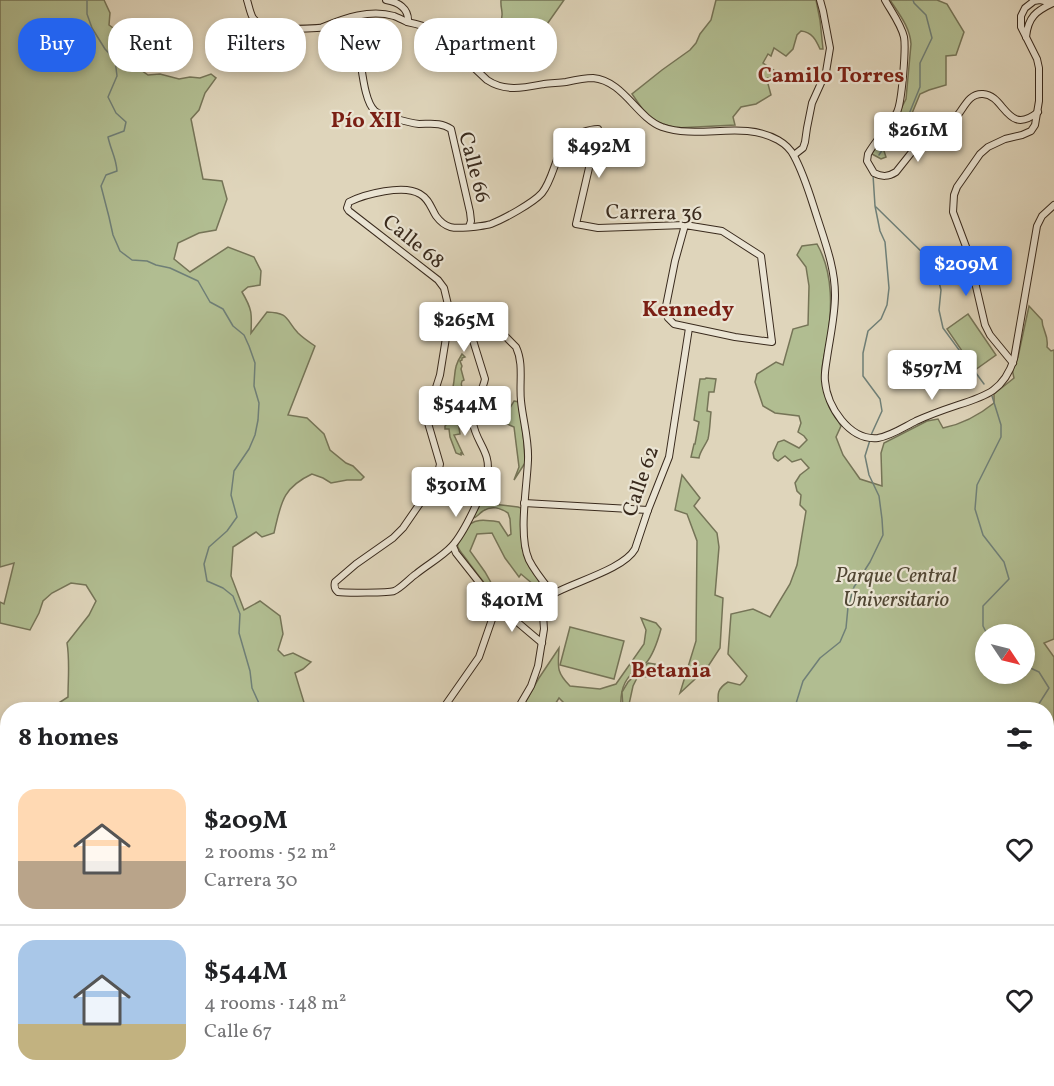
<!DOCTYPE html>
<meta charset="utf-8">
<style>
body{margin:0;font-family:Vollkorn,serif;background:#f2f2f2;color:#202124;height:100vh;display:flex;flex-direction:column;font-size:22px;white-space:nowrap}
*{box-sizing:border-box;margin:0}
p{font-size:20px;color:#757577}
.icon{flex:none;width:33px;height:33px;fill:none;stroke:currentColor;stroke-width:2;stroke-linecap:round;stroke-linejoin:round}
.map{position:relative;flex:1;overflow:hidden}
.sheet{position:absolute;left:0px;top:702px;width:1054px;height:384px;display:flex;flex-direction:column;background:#fff;border-radius:24px 24px 0 0;box-shadow:0 3px 9px #0003}
.sheet>*{flex:none}
.banner{position:absolute;left:18px;top:18px;width:600px;height:54px;display:flex;gap:12px}
.needle{width:39px;rotate:125deg}
.buttons{position:absolute;left:975px;top:624px;display:grid;gap:12px}
.buttons a{display:grid;place-items:center;width:60px;height:60px;border-radius:50%;background:#fff;box-shadow:0 3px 9px #0003;font-size:30px}
.price{position:absolute;translate:-50% -51px;padding:0 14px;border-radius:6px;background:#fff;color:#222;font-size:20px;line-height:39px;filter:drop-shadow(0 2px 3px #0008)}
.price::after{content:'';position:absolute;left:50%;top:36px;width:18px;height:14px;margin-left:-9px;background:inherit;clip-path:polygon(0 0,100% 0,50% 100%)}
.price.current{background:#2563eb;color:#fff}
ul{padding:0;list-style:none}
li{display:flex;align-items:center;gap:18px;height:150px;padding:0 18px}
li+li{border-top:2px solid #e0e0e0}
li span{display:grid;place-items:center;flex:none;width:168px;height:120px;border-radius:18px;color:#555}
li>.icon{margin-inline-start:auto}
span .icon{width:72px;height:72px;fill:#fffc;stroke-width:1}
li b{font-size:26px}
h2{display:flex;justify-content:space-between;align-items:center;height:72px;padding:0 18px;font-size:26px}
.chip{padding:0 21px;border-radius:24px;background:#fff;box-shadow:0 3px 9px #0003;font-size:21px;line-height:54px}
.chip.current{background:#2563eb;color:#fff}
.map>svg:first-child{display:block}
.green{fill:#b1bd91;stroke:#757457;stroke-width:1.5;fill-rule:evenodd}
.lines{fill:none;stroke-linecap:round;stroke-linejoin:round}
.stream{stroke:#6f7f77;stroke-width:1.5}
.secondary-casing{stroke:#392a1d;stroke-width:8}
.primary-casing{stroke:#392a1d;stroke-width:9}
.secondary{stroke:#eae4d3;stroke-width:6}
.primary{stroke:#e0ba7e;stroke-width:7}
.labels{text-anchor:middle;stroke-width:4.5;stroke-linejoin:round;paint-order:stroke}
.street-label{font-size:21px;fill:#392a1d;stroke:#eae4d3}
.park-label{font-size:21px;font-style:italic;fill:#514734;stroke:#eae4d3}
.neighbourhood-label{font-size:22px;font-weight:bold;fill:#7a1f14;stroke:#eae4d3}
</style>
<div class="map">
<svg width="1054" height="1086" viewBox="0 0 1054 1086">
<rect width="100%" height="100%" fill="#dfd5bb"/>
<filter id="stains"><feTurbulence type="fractalNoise" baseFrequency=".00333" numOctaves="4"/><feColorMatrix values="0 0 0 0 .2 0 0 0 0 .09 0 0 0 0 .02 0 0 0 .5 -.17"/></filter>
<radialGradient id="worn" r=".72"><stop offset=".6" stop-color="#630" stop-opacity="0"/><stop offset="1" stop-color="#630" stop-opacity=".3"/></radialGradient>
<g class="green">
<path d="M0 0H104L110 13 109 25 120 33 122 52 130 49 131 63 148 75 160 74 179 79 190 77 200 78 211 74 216 78 205 93 199 110 191 119 203 179 222 181 227 199 216 230 199 233 178 243 174 259 190 272 228 247 254 257 261 271 260 285 248 287 242 292C252 309 252 313 251 333L267 312C290 313 285 319 298 333 303 338 309 342 315 346L288 415 307 418 324 434 330 450 346 463 353 466 364 477 361 480H347L331 483 323 478 312 474C282 488 281 503 274 533L262 537 256 532 233 547 231 576 244 610 260 601 280 616 283 634 278 650 284 656 293 653 311 662 303 669 295 673 306 709H51V708L68 697C68 679 70 661 67 643L89 615 96 601 86 585 71 583 52 593 43 601 39 613 30 630 0 623V602L4 604 14 563 0 567Z"/>
<path d="M501 0H564L545 27 537 29 495 47 487 56 484 63 486 70C484 68 480 66 479 63 475 55 483 38 489 32 493 29 497 28 500 23 505 15 500 9 501 0Z"/>
<path d="M716 0H816L820 20 823 49H820C816 40 812 32 801 31L797 35 793 49 786 56 774 48 771 56 768 54 763 63 775 71 778 80 768 78V84L771 95 756 104 741 107 733 117 735 125 676 128 650 120 632 94 662 70 690 50 696 43 700 34 711 20Z"/>
<path d="M890 0H937L947 4 964 32 956 55 946 56V85L929 90 920 94 908 123 898 134V140L884 151 886 157 881 159 872 154 873 148 893 124 906 99 911 44C910 27 899 14 890 0Z"/>
<path d="M817 244C834 274 832 310 827 343 824 356 820 370 823 384 826 399 833 413 841 426L836 437 843 455 860 479 882 486 881 453 884 443 927 421 938 419 943 428C963 424 978 416 994 403V394L1014 378 1012 369 1018 357 1029 306 1042 320C1042 331 1049 334 1047 347L1051 351 1054 350V639L1044 643 1054 657V799L1051 791 1047 788V710H719C718 696 715 690 728 682L740 685 744 681 747 676 728 654 731 614 753 609 770 617 790 584 797 565 806 511 800 505 801 495 797 491 795 483 800 475 809 468 801 459 792 462 785 456 778 461 774 458 773 453 778 442 784 440 799 448 807 440 804 436 798 432 801 423 799 416 775 413 763 406 755 382 757 374 776 362 783 365 793 329 808 325 809 286 806 267 797 255 802 246ZM986 634H1024V674H986Z"/>
<path d="M968 314 996 355 975 370 947 329Z"/>
<path d="M462 354 465 357 462 358V360L460 361 462 366 461 369 464 380 462 381C460 385 462 386 463 390 463 395 460 397 462 402L455 406V411H459V413L454 420 458 422 460 434 454 435 463 454 461 453V455L456 453 450 437 449 429H445V426L446 425V404L452 392 448 391V387H453C456 372 453 368 462 354Z"/>
<path d="M706 378 716 379 714 392H709L707 411 711 412C710 421 710 430 708 439 705 446 700 451 699 458L691 457 694 444H695L699 422 694 420 700 379H705Z"/>
<path d="M514 401 519 402 524 442 525 463 514 480 519 467 514 427 505 423 501 424 487 414 476 423 482 404 489 403 498 409 495 415 504 421 507 416V413Z"/>
<path d="M682 475 700 498 694 506 717 533 719 547 715 595 723 598 720 648 707 668 680 693 696 641 697 541 687 514 675 510Z"/>
<path d="M484 503 518 507 521 508 522 548 546 590 547 593 546 595 521 574 519 577 505 558 492 533 477 534 470 551 485 572 503 604C490 592 480 577 469 563 466 558 460 552 458 547 456 541 462 535 465 530 472 517 487 520 499 522L508 536 511 534 510 519 508 513C500 508 492 505 483 511 478 514 477 518 471 519L480 505Z"/>
<path d="M641 618 656 623 661 629C658 640 654 654 646 663 643 666 638 669 634 672 622 681 620 695 621 709H570L559 698 552 709 521 710 539 678 559 648C558 667 556 672 570 686L600 689 616 684 644 644 646 630Z"/>
<path d="M570 627 624 641 614 679 560 665Z"/>
<path d="M648 663 655 664 650 677 638 676 633 686 628 709H623L622 692 628 682Z"/>
</g>
<g class="lines">
<g class="stream">
<path d="M87 0V14L92 28 105 49 115 60 117 76 108 97 116 113 126 122 124 131 108 137C111 151 116 157 117 171L106 175 101 186 109 217 113 235 120 251 132 260 147 261 156 265 170 268 198 281 210 302 223 309 233 326 244 335 249 346 255 363 254 386 259 403 258 420 255 435 249 449 234 471 231 495 237 517 227 531 209 547 204 564 207 581 223 588 233 596 240 614 239 633 250 671 252 688 262 710"/>
<path d="M879 155 891 136 907 119 920 87V63L932 38 926 15 914 3 913 0"/>
<path d="M876 207 927 257 937 274 941 290 939 310 943 328 984 384"/>
<path d="M871 435 882 411 880 399 863 376V353L868 331 881 319 887 305 889 288 885 242 880 231 875 206 873 175"/>
<path d="M987 634 983 626V606L1009 579 1004 562 983 535 975 509 977 485 1001 437V425L992 396"/>
<path d="M1024 665 1039 672 1049 688 1035 710"/>
<path d="M794 710 803 681 820 658 840 642 846 628 848 607 854 587 870 562 883 535 882 519 879 496 869 475 865 456 870 440"/>
<path d="M1047 765 1054 769"/>
</g>
<g class="secondary-casing">
<g id="secondary">
<path d="M247 0C249 6 250 13 253 18 264 34 322 28 340 26 350 25 370 22 378 27 384 30 385 36 387 42L374 49 359 53C362 67 364 102 375 111 381 116 411 123 419 124 431 124 441 122 451 129L470 212 471 221 469 227"/>
<path d="M386 0C398 2 409 8 408 22"/>
<path d="M885 0C891 11 901 24 904 37 906 48 902 102 897 112 890 127 876 139 868 154L867 161 874 173C882 177 888 177 896 172L927 133C935 126 948 125 956 117 964 109 968 93 983 94 1005 95 1007 137 1038 112"/>
<path d="M323 27C345 18 370 9 394 16 399 18 403 20 407 22 417 24 426 26 435 31L487 80C505 92 523 88 544 84 551 83 559 83 566 82 575 80 585 78 593 78 624 81 636 117 662 127 699 140 743 120 778 140 785 144 791 150 794 156 805 176 811 199 818 220 826 245 835 269 835 295 835 316 830 337 827 358 826 365 824 374 825 381 827 406 849 441 878 438 891 436 904 427 916 421 929 415 943 410 958 405 987 396 1004 390 1014 359L1037 226 1042 216 1054 205"/>
<path d="M1026 37C1028 17 1036 11 1053 3"/>
<path d="M794 155 803 148 805 142 807 128 812 103 826 72 830 48 823 11 820 0"/>
<path d="M450 313C462 318 473 312 485 316L516 347C524 364 519 383 521 401 523 421 529 440 528 460 527 487 518 536 529 560 535 572 545 584 553 594"/>
<path d="M462 316 467 321 485 379C482 394 470 408 473 423 476 443 492 452 487 476 483 493 464 533 452 546 443 556 427 565 416 574 410 578 400 589 394 591 389 593 344 593 338 592 334 589 334 586 335 582L356 564 393 538 403 528 434 483 438 473 440 464 428 423 427 406 433 397 440 375 450 313 444 288 438 280 349 211 347 208 349 202C365 194 404 184 420 194 429 199 431 208 436 216 447 231 457 228 473 227 479 226 485 226 491 224 504 219 533 203 542 193 557 174 555 141 580 133 586 131 591 129 598 129L576 224 598 228 685 225 722 231 761 256 772 342 735 337 674 324 668 318 665 311 675 261 685 225"/>
<path d="M1013 363 990 335 985 325 968 252 953 212 954 195 957 187 980 154 988 147 1005 139 1022 135 1031 131 1035 125 1039 101V68L1037 59 1021 27V16L1025 8 1034 1 1040 0 1053 3"/>
<path d="M524 503 648 510"/>
<path d="M453 546 456 553 497 605 542 643"/>
<path d="M553 594C574 582 624 569 635 549L648 510 669 457 689 328"/>
<path d="M442 710 479 657 497 605"/>
<path d="M517 710 531 686 538 666 544 629 543 615 553 594"/>
<path d="M0 832 8 836"/>
<path d="M1047 922H1054"/>
<path d="M0 1075 8 1072"/>
<path d="M198 1078 206 1086"/>
<path d="M987 1078 988 1086"/>
<path d="M147 1086 156 1078"/>
<path d="M359 1086 362 1078"/>
<path d="M398 1086 403 1078"/>
<path d="M419 1086 430 1078"/>
<path d="M477 1086V1078"/>
<path d="M653 1086 659 1078"/>
</g>
</g>
<g class="primary-casing">
<g id="primary">
<path d="M1047 1064 1054 1072"/>
<path d="M1047 1072 1054 1079"/>
<path d="M917 1086 922 1078"/>
<path d="M925 1086 930 1078"/>
</g>
</g>
<use href="#secondary" class="secondary"/>
<use href="#primary" class="primary"/>
</g>
<g class="labels">
<g class="street-label">
<text transform="translate(475 167) rotate(75)" y="7">Calle 66</text>
<text transform="translate(654 212) rotate(1)" y="7">Carrera 36</text>
<text transform="translate(414 241) rotate(39)" y="7">Calle 68</text>
<text transform="translate(640 481) rotate(-71)" y="7">Calle 62</text>
</g>
<g class="park-label">
<text x="896" y="582">Parque Central<tspan x="896" dy="24">Universitario</tspan></text>
</g>
<g class="neighbourhood-label">
<text x="831" y="82">Camilo Torres</text>
<text x="366" y="127">Pío XII</text>
<text x="688" y="316">Kennedy</text>
<text x="671" y="677">Betania</text>
</g>
</g>
<rect width="100%" height="100%" filter="url(#stains)"/>
<rect width="100%" height="100%" fill="url(#worn)"/>
</svg>
<div class="buttons">
<a><svg class="needle" viewBox="-14 -14 28 28"><path d="M0-13l5 13h-10z" fill="#e53935"/><path d="M0 13l5-13h-10z" fill="#757577"/></svg></a>
</div>
<b class="price" style="left:918px;top:163px">$261M</b>
<b class="price" style="left:599px;top:179px">$492M</b>
<b class="price current" style="left:966px;top:297px">$209M</b>
<b class="price" style="left:464px;top:353px">$265M</b>
<b class="price" style="left:932px;top:401px">$597M</b>
<b class="price" style="left:465px;top:437px">$544M</b>
<b class="price" style="left:456px;top:518px">$301M</b>
<b class="price" style="left:512px;top:633px">$401M</b>
<div class="banner">
<a class="chip current">Buy</a>
<a class="chip">Rent</a>
<a class="chip">Filters</a>
<a class="chip">New</a>
<a class="chip">Apartment</a>
</div>
<section class="sheet">
<h2>8 homes<svg class="icon" aria-label="filters" viewBox="0 0 24 24"><path d="M4 7h16M4 17h16"/><circle cx="9" cy="7" r="2"/><circle cx="15" cy="17" r="2"/></svg></h2>
<ul>
<li><span style="background:linear-gradient(#ffd9b3 60%,#b9a48a 0)"><svg class="icon" aria-label="home" viewBox="0 0 24 24"><path d="M3 11l9-7 9 7M6 9v11h12V9"/></svg></span><div><b>$209M</b><p>2 rooms · 52 m²</p><p>Carrera 30</p></div><svg class="icon" aria-label="heart" viewBox="0 0 24 24"><path d="M12 20l-8-8c-3-5 5-10 8-4 3-6 11-1 8 4z"/></svg></li>
<li><span style="background:linear-gradient(#a9c7e8 70%,#c2b280 0)"><svg class="icon" aria-label="home" viewBox="0 0 24 24"><path d="M3 11l9-7 9 7M6 9v11h12V9"/></svg></span><div><b>$544M</b><p>4 rooms · 148 m²</p><p>Calle 67</p></div><svg class="icon" aria-label="heart" viewBox="0 0 24 24"><path d="M12 20l-8-8c-3-5 5-10 8-4 3-6 11-1 8 4z"/></svg></li>
</ul>
</section>
</div>
